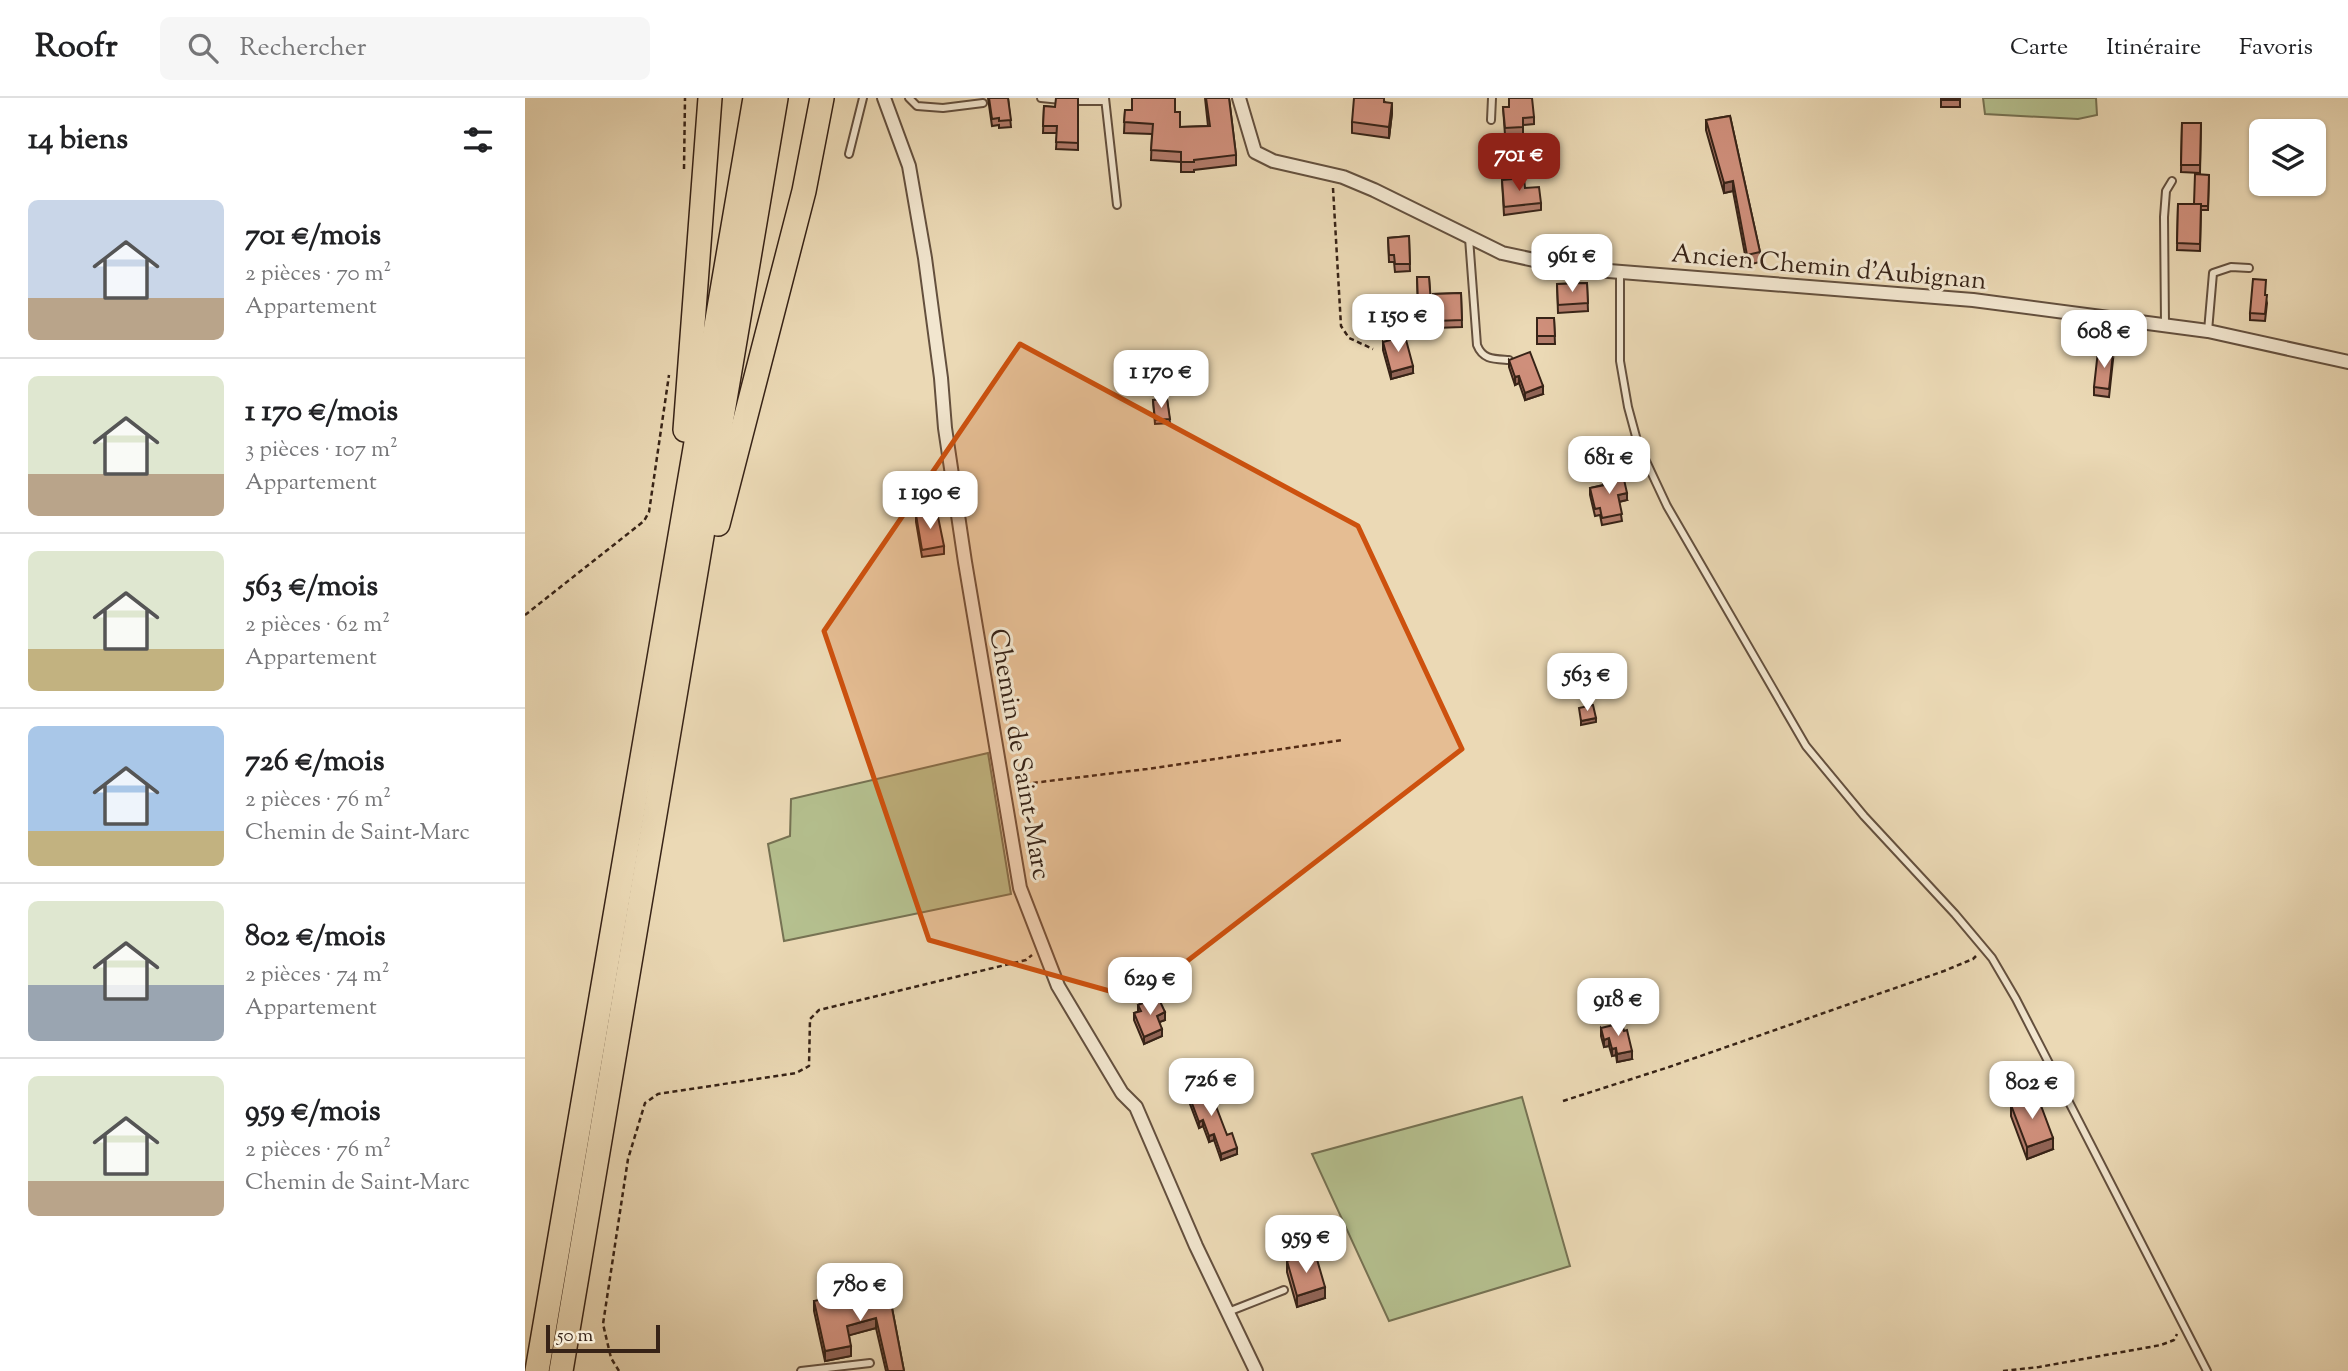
<!DOCTYPE html>
<html lang="fr">
<meta charset="utf-8">
<style>
body{margin:0;font-family:"Sorts Mill Goudy",serif;background:#f6f6f6;color:#202124;height:100vh;display:flex;flex-direction:column;font-size:26px;white-space:nowrap}
*{box-sizing:border-box;margin:0}
p{font-size:23px;color:#757577}
.icon{flex:none;width:38px;height:38px;fill:none;stroke:currentColor;stroke-width:2;stroke-linecap:round;stroke-linejoin:round}
.map{position:relative;flex:1;overflow:hidden}
.panel{display:flex;flex-direction:column;background:#fff;width:525px}
.panel>*{flex:none}
.tools{position:absolute;left:1724px;top:21px;display:grid;gap:14px}
.tools a{display:grid;place-items:center;width:77px;height:77px;border-radius:10px;background:#fff;box-shadow:0 2px 5px #0004;font-size:35px}
.scale{position:absolute;left:21px;bottom:18px;width:114px;box-sizing:border-box;padding-left:7px;border:4px solid #372317;border-top:0;font-size:19px;line-height:24px;white-space:nowrap;color:#372317;-webkit-text-stroke:5px #f2e6cf;paint-order:stroke}
.price{position:absolute;translate:-50% -60px;padding:0 16px;border-radius:14px;background:#fff;color:#222;font-size:23px;line-height:46px;filter:drop-shadow(0 2px 4px #0008)}
.price::after{content:'';position:absolute;left:50%;top:42px;width:21px;height:16px;margin-left:-10px;background:inherit;clip-path:polygon(0 0,100% 0,50% 100%)}
.price.active{background:#8f2418;color:#fff}
ul{padding:0;list-style:none}
li{display:flex;align-items:center;gap:21px;height:175px;padding:0 28px}
li+li{border-top:2px solid #e0e0e0}
li span{display:grid;place-items:center;flex:none;width:196px;height:140px;border-radius:10px;color:#555}
li>.icon{margin-inline-start:auto}
span .icon{width:84px;height:84px;fill:#fffc;stroke-width:1}
li b{font-size:30px}
h2{display:flex;justify-content:space-between;align-items:center;height:84px;padding:0 28px;font-size:30px}
header{display:flex;align-items:center;gap:42px;box-sizing:border-box;height:98px;padding:0 35px;background:#fff;border-bottom:2px solid #e0e0e0}
header strong{font-size:33px}
nav{display:flex;gap:38px;margin-inline-start:auto;font-size:24px}
.search{width:490px;height:63px;background:#f6f6f6;display:flex;align-items:center;gap:18px;box-sizing:border-box;padding:0 24px;border-radius:10px;color:#757577;font-size:26px}
main{display:flex;flex:1;min-height:0}
.map>svg:first-child{display:block}
.green{fill:#b5c08f;stroke:#767253;stroke-width:2}
.lines{fill:none;stroke-linecap:round;stroke-linejoin:round}
.lane-casing{stroke:#64503e;stroke-width:10}
.street-casing{stroke:#64503e;stroke-width:16}
.highway-casing{stroke:#372317;stroke-width:26}
.path{stroke:#372317;stroke-width:2.5;stroke-dasharray:5 3.5;stroke-linecap:butt}
.lane{stroke:#f2e6cf;stroke-width:6}
.street{stroke:#f2e6cf;stroke-width:12}
.highway{stroke:#ebd9b5;stroke-width:23}
.wall{fill:#b27b6a;stroke:#372317;stroke-width:2}
.shaded-wall{fill:#916456;stroke:#372317;stroke-width:2}
.building{fill:#cf8f7b;stroke:#372317;stroke-width:2}
.marked{fill:#cd510e;fill-opacity:0.2;stroke:#cd510e;stroke-width:5;stroke-linejoin:round}
.labels{text-anchor:middle;stroke-width:6;stroke-linejoin:round;paint-order:stroke}
.street-label{font-size:26px;fill:#372317;stroke:#f2e6cf}
</style>
<header>
<strong>Roofr</strong>
<div class="search"><svg class="icon" aria-label="search" viewBox="0 0 24 24"><circle cx="10" cy="10" r="6"/><path d="M15 15l6 6"/></svg>Rechercher</div>
<nav><a>Carte</a><a>Itinéraire</a><a>Favoris</a></nav>
</header>
<main>
<section class="panel">
<h2>14 biens<svg class="icon" aria-label="filters" viewBox="0 0 24 24"><path d="M4 7h16M4 17h16"/><circle cx="9" cy="7" r="2"/><circle cx="15" cy="17" r="2"/></svg></h2>
<ul>
<li><span style="background:linear-gradient(#c9d6e8 70%,#b9a48a 0)"><svg class="icon" aria-label="home" viewBox="0 0 24 24"><path d="M3 11l9-7 9 7M6 9v11h12V9"/></svg></span><div><b>701 €/mois</b><p>2 pièces · 70 m²</p><p>Appartement</p></div></li>
<li><span style="background:linear-gradient(#dfe7d0 70%,#b9a48a 0)"><svg class="icon" aria-label="home" viewBox="0 0 24 24"><path d="M3 11l9-7 9 7M6 9v11h12V9"/></svg></span><div><b>1 170 €/mois</b><p>3 pièces · 107 m²</p><p>Appartement</p></div></li>
<li><span style="background:linear-gradient(#dfe7d0 70%,#c2b280 0)"><svg class="icon" aria-label="home" viewBox="0 0 24 24"><path d="M3 11l9-7 9 7M6 9v11h12V9"/></svg></span><div><b>563 €/mois</b><p>2 pièces · 62 m²</p><p>Appartement</p></div></li>
<li><span style="background:linear-gradient(#a9c7e8 75%,#c2b280 0)"><svg class="icon" aria-label="home" viewBox="0 0 24 24"><path d="M3 11l9-7 9 7M6 9v11h12V9"/></svg></span><div><b>726 €/mois</b><p>2 pièces · 76 m²</p><p>Chemin de Saint-Marc</p></div></li>
<li><span style="background:linear-gradient(#dfe7d0 60%,#9aa5b1 0)"><svg class="icon" aria-label="home" viewBox="0 0 24 24"><path d="M3 11l9-7 9 7M6 9v11h12V9"/></svg></span><div><b>802 €/mois</b><p>2 pièces · 74 m²</p><p>Appartement</p></div></li>
<li><span style="background:linear-gradient(#dfe7d0 75%,#b9a48a 0)"><svg class="icon" aria-label="home" viewBox="0 0 24 24"><path d="M3 11l9-7 9 7M6 9v11h12V9"/></svg></span><div><b>959 €/mois</b><p>2 pièces · 76 m²</p><p>Chemin de Saint-Marc</p></div></li>
</ul>
</section>
<div class="map">
<svg width="1823" height="1273" viewBox="0 0 1823 1273">
<rect width="100%" height="100%" fill="#ebd9b5"/>
<filter id="stains"><feTurbulence type="fractalNoise" baseFrequency=".00286" numOctaves="4"/><feColorMatrix values="0 0 0 0 .2 0 0 0 0 .09 0 0 0 0 .02 0 0 0 .5 -.17"/></filter>
<radialGradient id="worn" r=".72"><stop offset=".6" stop-color="#630" stop-opacity="0"/><stop offset="1" stop-color="#630" stop-opacity=".3"/></radialGradient>
<g class="green">
<path d="M1458 0H1571L1572 17 1553 21 1460 16Z"/>
<path d="M463 655 486 796 259 843 243 746 265 738 266 701Z"/>
<path d="M997 999 1045 1168 864 1223 787 1056Z"/>
</g>
<g class="lines">
<g class="lane-casing">
<g id="lane">
<path d="M384 0 392 8 418 10 458 5"/>
<path d="M516 0 536 2"/>
<path d="M580 0 592 107"/>
<path d="M547 3H580"/>
<path d="M966 22 967 0"/>
<path d="M324 56 338 0"/>
<path d="M944 140 952 247C958 262 969 261 984 262"/>
<path d="M1095 174V263L1103 309 1113 346 1142 408 1281 648 1339 718 1430 816 1467 860 1491 901 1682 1273"/>
<path d="M1640 226 1639 119 1641 93 1647 83"/>
<path d="M1683 233 1688 175 1706 169 1724 170"/>
<path d="M703 1214 759 1192"/>
<path d="M276 1273 345 1265"/>
</g>
</g>
<g class="street-casing">
<g id="street">
<path d="M359 0 384 68 400 160 416 280 420 330 440 464 495 790 533 888 597 995 611 1009 671 1148 731 1273"/>
<path d="M714 0 730 54 748 63 818 79 849 92 977 155 1046 170 1448 202 1683 233 1823 264"/>
</g>
</g>
<g class="highway-casing">
<g id="highway">
<path d="M160 332 185 0"/>
<path d="M193 426 279 93 297 0"/>
<path d="M12 1273 230 0"/>
<path d="M36 1273 251 0"/>
</g>
</g>
<g class="path">
<path d="M159 71 160 0"/>
<path d="M808 90 816 228 824 240 848 251"/>
<path d="M0 517 119 423 124 414 144 277"/>
<path d="M491 687 622 671 818 642"/>
<path d="M1038 1003 1144 969 1419 873 1448 861 1451 858"/>
<path d="M94 1273 86 1260 78 1226 103 1061 120 1005 133 996 271 975 284 968 285 921 294 912 501 862 507 857"/>
<path d="M1478 1273 1514 1269 1636 1247 1649 1242 1652 1236"/>
</g>
<use href="#lane" class="lane"/>
<use href="#street" class="street"/>
<use href="#highway" class="highway"/>
</g>
<g class="wall">
<path d="M463 0H483L486 29 474 30V27L467 28Z"/>
<path d="M553 0V52L531 51 532 35H518L519 8 530 9Z"/>
<path d="M680 0H704L711 57V67L669 72V74H656V64L626 62 627 36 599 35 600 12 650 14 655 29 683 28Z"/>
<path d="M984 0 1009 19V26L998 27V36L980 37 978 9H984Z"/>
<rect x="1416" y="0" width="19" height="9"/>
<path d="M860 4 867 15 864 40 827 35V24Z"/>
<path d="M1205 18 1235 154V164L1222 167 1208 93 1199 95 1181 32V22Z"/>
<path d="M1657 25H1676L1675 75 1656 74Z"/>
<path d="M1684 77 1683 112H1676L1675 153 1652 152 1653 106H1669Z"/>
<path d="M977 82 1000 90 1016 105V112L979 117Z"/>
<path d="M884 138 885 173 870 174 869 164H864L863 140Z"/>
<path d="M892 179H904L906 209H893Z"/>
<path d="M1062 185 1063 213 1033 215 1032 186Z"/>
<path d="M936 195 937 229 910 230 908 196Z"/>
<path d="M1740 197 1742 205 1740 223 1725 222V215Z"/>
<path d="M1012 220H1029L1030 246H1012Z"/>
<path d="M858 244 888 275 866 281 858 252Z"/>
<path d="M984 262 1018 296 1000 302 994 285 990 287 984 269Z"/>
<path d="M1588 262 1584 299 1569 297V289Z"/>
<path d="M642 301 645 325 630 326 628 302Z"/>
<path d="M1078 382 1102 402 1094 404 1097 423 1077 427 1075 417 1070 418 1065 397V390L1078 387Z"/>
<path d="M391 417 419 448V456L397 459 391 424Z"/>
<path d="M628 887 646 898 635 903 640 922 634 924 637 938 619 946 609 922V915L613 914V907L632 899 628 891Z"/>
<path d="M1076 930 1107 961 1092 964 1091 957 1087 958 1084 948 1079 949 1076 938Z"/>
<path d="M662 992 682 999 712 1056 696 1062 689 1042 684 1044 678 1028 674 1030 662 998Z"/>
<path d="M1486 1007 1528 1051 1502 1061 1486 1018Z"/>
<path d="M782 1160 800 1200 772 1209 762 1174V1163Z"/>
<path d="M363 1189 379 1273H361L351 1230 324 1237 326 1258 300 1263 289 1213V1203L317 1204Z"/>
</g>
<g class="shaded-wall">
<path d="M867 5V15L864 40V29Z"/>
<path d="M1208 83V93L1199 95V85Z"/>
<path d="M888 268V275L866 281V274Z"/>
<path d="M994 278V285L990 287V279Z"/>
<path d="M1018 288V296L1000 302V295Z"/>
<path d="M1102 395V402L1093 404V397Z"/>
<path d="M1071 620V624L1056 627V623Z"/>
<path d="M646 894V898L634 903V899Z"/>
<path d="M640 914V922L632 925V918Z"/>
<path d="M637 931V938L619 946V939Z"/>
<path d="M1084 940V948L1079 949V942Z"/>
<path d="M1091 950V957L1087 958V951Z"/>
<path d="M1107 953V961L1092 964V956Z"/>
<path d="M678 1022V1028L674 1030V1024Z"/>
<path d="M689 1036V1042L684 1044V1038Z"/>
<path d="M1528 1040V1051L1502 1061V1049Z"/>
<path d="M712 1050V1056L696 1062V1056Z"/>
<path d="M800 1189V1200L772 1209V1198Z"/>
<path d="M351 1220V1230L322 1238V1228Z"/>
<path d="M326 1248V1258L300 1263V1253Z"/>
</g>
<g class="building">
<path d="M464 0H483L486 22 474 23V20L467 21Z"/>
<path d="M531 0H553V45L531 44 532 28H518L519 8 530 9Z"/>
<path d="M607 0H650V14H655V29L685 28 681 0H704L711 57 669 62V64H656V54L626 52 628 26 599 24 600 12H607Z"/>
<path d="M829 0H859V4L867 5 864 29 827 24Z"/>
<path d="M984 0H1007L1009 19 998 20V29L980 30 978 9H984Z"/>
<rect x="1416" y="0" width="19" height="2"/>
<path d="M1205 18 1235 154 1222 157 1208 83 1199 85 1181 22Z"/>
<path d="M1657 25H1676L1675 67H1656Z"/>
<path d="M1670 76 1684 77 1683 108H1676V106H1669Z"/>
<path d="M999 80 1000 90 1014 89 1016 105 979 109 977 82Z"/>
<path d="M1653 106H1676L1675 146 1652 145Z"/>
<path d="M884 138 885 166H870L869 157H864L863 140Z"/>
<path d="M892 179H904L906 205H893Z"/>
<path d="M1728 181 1741 182 1740 197H1742L1740 216 1725 215Z"/>
<path d="M1062 185 1063 205 1033 207 1032 186Z"/>
<path d="M936 195 937 222 910 223 908 196Z"/>
<path d="M1012 220H1029L1030 238H1012Z"/>
<path d="M880 238 888 268 866 274 858 244Z"/>
<path d="M1573 253 1588 255 1584 291 1569 289Z"/>
<path d="M1005 254 1018 288 1000 295 994 278 990 279 984 262Z"/>
<path d="M642 301 645 321 630 322 628 302Z"/>
<path d="M1098 377 1102 395 1093 397 1097 416 1077 420 1075 410 1070 411 1065 390 1080 387 1078 382Z"/>
<path d="M412 414 419 448 397 452 391 417Z"/>
<path d="M1068 607 1071 620 1056 623 1054 610Z"/>
<path d="M642 881 646 894 634 899 628 887Z"/>
<path d="M633 899 640 914 632 918 637 931 619 939 609 915 616 913 613 907Z"/>
<path d="M1097 925 1099 933 1102 932 1107 953 1092 956 1091 950 1087 951 1084 940 1079 942 1076 930Z"/>
<path d="M678 986 682 999 687 998 702 1037 707 1035 712 1050 696 1056 689 1036 684 1038 678 1022 674 1024 662 992Z"/>
<path d="M1512 997 1528 1040 1502 1049 1486 1007Z"/>
<path d="M781 1157 782 1160 791 1158 800 1189 772 1198 762 1163Z"/>
<path d="M363 1189 379 1273H363L351 1220 322 1228 326 1248 300 1253 289 1203 316 1197 317 1204Z"/>
</g>
<path class="marked" d="M495 246 833 428 937 651 613 901 404 842 299 533Z"/>
<g class="labels">
<g class="street-label">
<text transform="translate(1304 168) rotate(5)" y="9">Ancien Chemin d'Aubignan</text>
<text transform="translate(496 656) rotate(80)" y="9">Chemin de Saint-Marc</text>
</g>
</g>
<rect width="100%" height="100%" filter="url(#stains)"/>
<rect width="100%" height="100%" fill="url(#worn)"/>
</svg>
<div class="tools">
<a><svg class="icon" aria-label="layers" viewBox="0 0 24 24"><path d="M12 4l9 5-9 5-9-5zM3 14l9 5 9-5"/></svg></a>
</div>
<div class="scale">50 m</div>
<b class="price active" style="left:994px;top:95px">701 €</b>
<b class="price" style="left:1047px;top:196px">961 €</b>
<b class="price" style="left:873px;top:256px">1 150 €</b>
<b class="price" style="left:1579px;top:272px">608 €</b>
<b class="price" style="left:636px;top:312px">1 170 €</b>
<b class="price" style="left:1084px;top:398px">681 €</b>
<b class="price" style="left:405px;top:433px">1 190 €</b>
<b class="price" style="left:1062px;top:615px">563 €</b>
<b class="price" style="left:625px;top:919px">629 €</b>
<b class="price" style="left:1093px;top:940px">918 €</b>
<b class="price" style="left:686px;top:1020px">726 €</b>
<b class="price" style="left:1507px;top:1023px">802 €</b>
<b class="price" style="left:781px;top:1177px">959 €</b>
<b class="price" style="left:335px;top:1225px">780 €</b>
</div>
</main>
